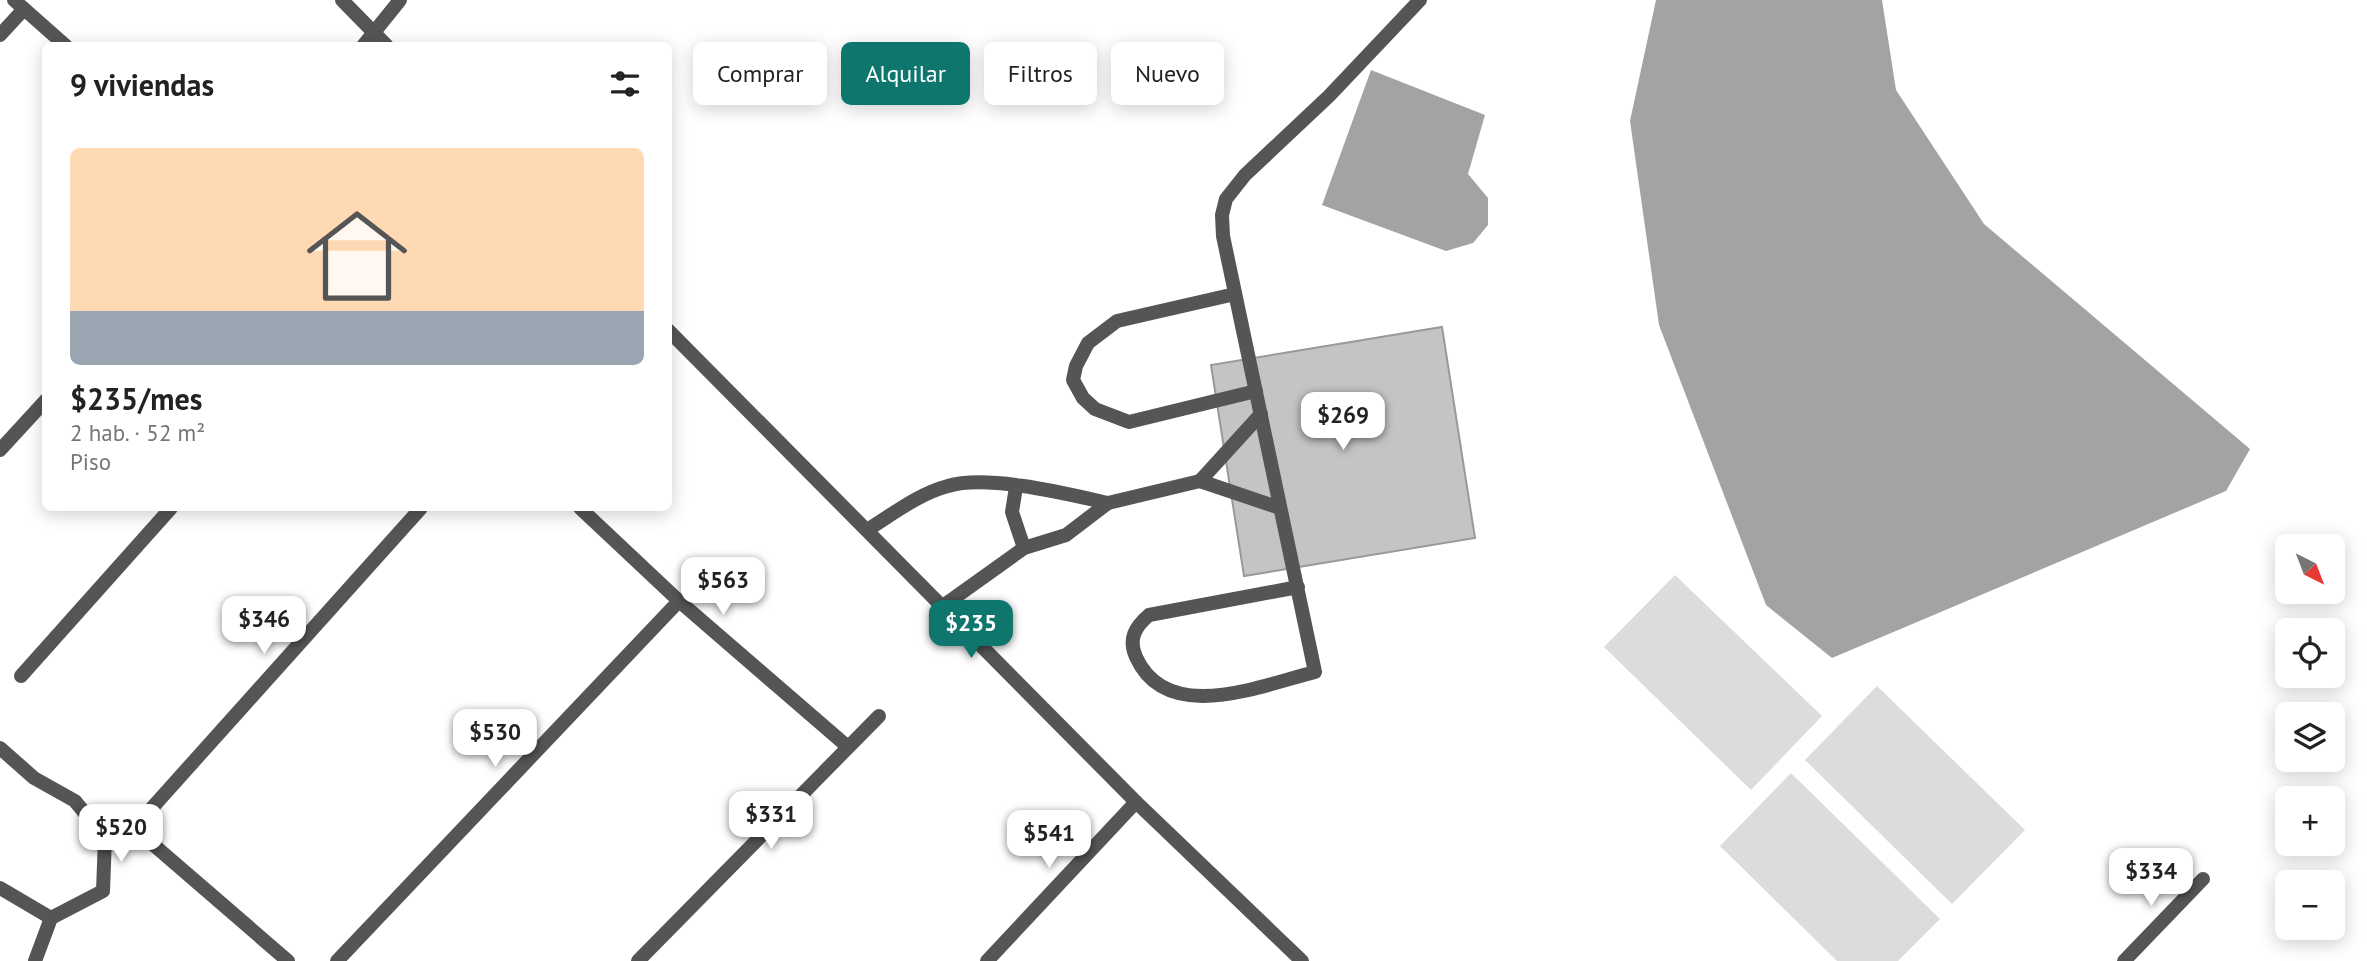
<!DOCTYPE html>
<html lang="es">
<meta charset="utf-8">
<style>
body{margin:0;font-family:"PT Sans",sans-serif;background:#f2f2f2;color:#222;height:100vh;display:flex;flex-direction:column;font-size:26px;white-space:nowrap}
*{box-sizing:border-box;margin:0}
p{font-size:23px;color:#767676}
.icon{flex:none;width:38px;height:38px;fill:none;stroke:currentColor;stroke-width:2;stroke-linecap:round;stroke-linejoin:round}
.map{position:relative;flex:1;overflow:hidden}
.sheet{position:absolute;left:42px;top:42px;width:630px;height:469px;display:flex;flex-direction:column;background:#fff;border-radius:10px;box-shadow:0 4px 18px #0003}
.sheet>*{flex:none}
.guide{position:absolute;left:693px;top:42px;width:665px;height:63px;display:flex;gap:14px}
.needle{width:46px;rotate:138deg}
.buttons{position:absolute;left:2275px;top:534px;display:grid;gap:14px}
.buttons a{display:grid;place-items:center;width:70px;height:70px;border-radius:10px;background:#fff;box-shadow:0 4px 18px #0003;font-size:35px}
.price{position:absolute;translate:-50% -60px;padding:0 16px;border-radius:14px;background:#fff;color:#222;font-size:23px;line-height:46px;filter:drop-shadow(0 2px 4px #0008)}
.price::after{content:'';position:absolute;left:50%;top:42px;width:21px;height:16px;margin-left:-10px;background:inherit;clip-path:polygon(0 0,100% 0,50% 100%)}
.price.active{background:#0f766e;color:#fff}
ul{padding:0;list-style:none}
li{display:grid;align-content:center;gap:14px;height:371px;padding:0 28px}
li span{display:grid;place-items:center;height:217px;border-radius:10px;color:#555}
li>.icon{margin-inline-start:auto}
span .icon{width:126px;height:126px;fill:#fffc;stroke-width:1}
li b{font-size:30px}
h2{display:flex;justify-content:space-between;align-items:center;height:84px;padding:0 28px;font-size:30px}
.pill{padding:0 24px;border-radius:10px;background:#fff;box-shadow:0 4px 18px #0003;font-size:24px;line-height:63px}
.pill.active{background:#0f766e;color:#fff}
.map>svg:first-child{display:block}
.green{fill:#dcdcdc}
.water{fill:#a3a3a3}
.building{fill:#c4c4c4;stroke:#999;stroke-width:2}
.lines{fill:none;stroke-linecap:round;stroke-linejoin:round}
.lane{stroke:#555;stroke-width:14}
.street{stroke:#555;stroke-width:14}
</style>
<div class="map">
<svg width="2367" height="961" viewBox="0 0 2367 961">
<rect width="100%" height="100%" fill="#fff"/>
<g class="green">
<path d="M1675 575 1822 716 1751 790 1604 647Z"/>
<path d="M1877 686 2025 830 1952 904 1805 760Z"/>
<path d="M1791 773 1940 919 1898 961H1837L1720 846Z"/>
</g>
<g class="water">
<path d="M1656 0H1882L1896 90 1984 224 2250 449 2226 491 1832 658 1766 605 1659 325 1630 121Z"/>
<path d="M1371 70 1485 115 1468 174 1488 198V225L1473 243 1446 251 1322 205Z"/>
</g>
<path class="building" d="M1442 327 1475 538 1244 576 1211 365Z"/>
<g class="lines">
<g class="lane">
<path d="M14 0 66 46"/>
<path d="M1235 294 1117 321 1088 343 1076 366 1073 380 1083 398 1095 409 1129 422 1256 391"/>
<path d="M1200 481 1261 414"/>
<path d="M1016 487 1012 512 1024 548"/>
<path d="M867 530C893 514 918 494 948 486 987 474 1068 494 1108 503"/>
<path d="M1298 587 1149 615C1135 627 1128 639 1136 657 1167 726 1262 685 1315 672L1223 236 1222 215 1226 199 1245 175 1329 96 1420 0"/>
<path d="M943 606 1024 548 1066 535 1108 503 1200 481 1280 508"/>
</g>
<g class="street">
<path d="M342 0 387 46"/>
<path d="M0 35 24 9"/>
<path d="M363 46 400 0"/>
<path d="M668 330 1136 802 1302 961"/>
<path d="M0 450 46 400"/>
<path d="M580 508 679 601 848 747"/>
<path d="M21 676 171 508"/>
<path d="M0 748 34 778 75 801 105 838 103 891 51 918 0 888"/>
<path d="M134 828 288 961"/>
<path d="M105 838 134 828 421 508"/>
<path d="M35 961 51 918"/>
<path d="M337 961 679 601"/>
<path d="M638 961 879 716"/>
<path d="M987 961 1136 802"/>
<path d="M2124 961 2203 879"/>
</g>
</g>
</svg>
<div class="buttons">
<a><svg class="needle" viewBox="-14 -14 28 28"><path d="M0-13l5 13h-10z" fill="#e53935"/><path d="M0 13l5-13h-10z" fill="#767676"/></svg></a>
<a><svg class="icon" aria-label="locate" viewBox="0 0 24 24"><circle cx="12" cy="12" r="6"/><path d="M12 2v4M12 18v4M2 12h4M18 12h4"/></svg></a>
<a><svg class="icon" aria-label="layers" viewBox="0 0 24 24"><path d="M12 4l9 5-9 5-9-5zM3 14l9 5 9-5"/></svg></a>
<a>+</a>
<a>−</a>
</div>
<b class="price" style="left:1343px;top:452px">$269</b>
<b class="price" style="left:723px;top:617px">$563</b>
<b class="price" style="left:264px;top:656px">$346</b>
<b class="price active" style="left:971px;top:660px">$235</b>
<b class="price" style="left:495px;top:769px">$530</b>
<b class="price" style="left:771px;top:851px">$331</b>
<b class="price" style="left:121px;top:864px">$520</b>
<b class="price" style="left:1049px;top:870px">$541</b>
<b class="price" style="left:2151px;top:908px">$334</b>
<div class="guide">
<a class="pill">Comprar</a>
<a class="pill active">Alquilar</a>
<a class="pill">Filtros</a>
<a class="pill">Nuevo</a>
</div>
<section class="sheet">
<h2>9 viviendas<svg class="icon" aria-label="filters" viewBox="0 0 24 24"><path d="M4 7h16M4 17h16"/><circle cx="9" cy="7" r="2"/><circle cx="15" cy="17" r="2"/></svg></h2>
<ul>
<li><span style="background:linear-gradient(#ffd9b3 75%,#9aa5b1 0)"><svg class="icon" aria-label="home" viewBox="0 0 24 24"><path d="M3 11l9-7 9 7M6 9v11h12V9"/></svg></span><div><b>$235/mes</b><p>2 hab. · 52 m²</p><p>Piso</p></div></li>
</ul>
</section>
</div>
